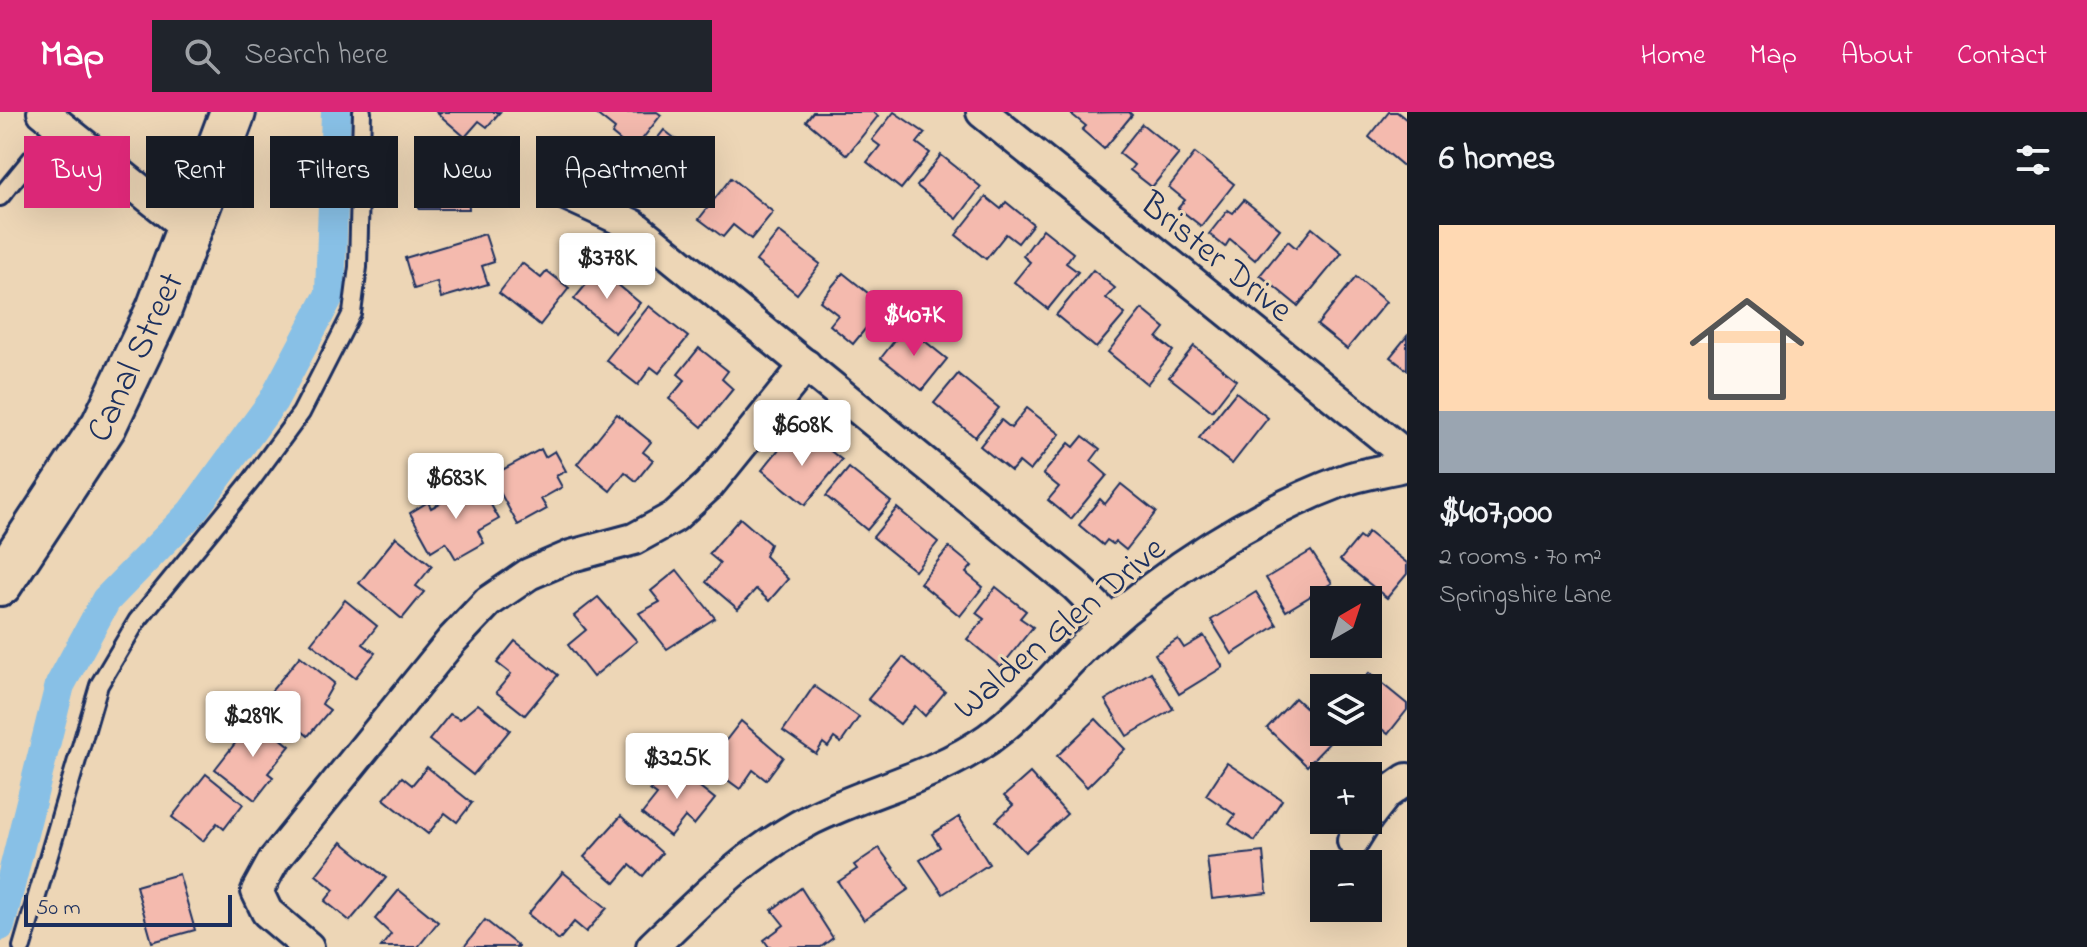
<!DOCTYPE html>
<meta charset="utf-8">
<style>
body{margin:0;font-family:"Indie Flower",sans-serif;background:#20242c;color:#f1f3f6;height:100vh;display:flex;flex-direction:column;font-size:30px;white-space:nowrap}
*{box-sizing:border-box;margin:0}
p{font-size:26px;color:#9ea1a6}
.icon{flex:none;width:44px;height:44px;fill:none;stroke:currentColor;stroke-width:2;stroke-linecap:round;stroke-linejoin:round}
.map{position:relative;flex:1;overflow:hidden}
.panel{display:flex;flex-direction:column;background:#171b24;width:680px}
.panel>*{flex:none}
.guide{position:absolute;left:24px;top:24px;width:760px;height:72px;display:flex;gap:16px}
.needle{width:52px;rotate:39deg}
.controls{position:absolute;left:1310px;top:474px;display:grid;gap:16px}
.controls a{display:grid;place-items:center;width:72px;height:72px;border-radius:0px;background:#171b24;box-shadow:0 8px 32px #0002;font-size:40px}
.scale{position:absolute;left:24px;bottom:20px;width:208px;box-sizing:border-box;padding-left:8px;border:4px solid #1b2f5e;border-top:0;font-size:22px;line-height:28px;white-space:nowrap;color:#1b2f5e;-webkit-text-stroke:6px #edd6b6;paint-order:stroke}
.price{position:absolute;translate:-50% -68px;padding:0 18px;border-radius:8px;background:#fff;color:#222;font-size:26px;line-height:52px;filter:drop-shadow(0 2px 4px #0008)}
.price::after{content:'';position:absolute;left:50%;top:48px;width:24px;height:18px;margin-left:-12px;background:inherit;clip-path:polygon(0 0,100% 0,50% 100%)}
.price.active{background:#db2777;color:#fff}
ul{padding:0;list-style:none}
li{display:grid;align-content:center;gap:16px;height:424px;padding:0 32px}
li span{display:grid;place-items:center;height:248px;border-radius:0px;color:#555}
li>.icon{margin-inline-start:auto}
span .icon{width:144px;height:144px;fill:#fffc;stroke-width:1}
li b{font-size:34px}
h2{display:flex;justify-content:space-between;align-items:center;height:96px;padding:0 32px;font-size:34px}
.chip{padding:0 28px;border-radius:0px;background:#171b24;box-shadow:0 8px 32px #0002;font-size:28px;line-height:72px}
.chip.active{background:#db2777;color:#fff}
header{display:flex;align-items:center;gap:48px;box-sizing:border-box;height:112px;padding:0 40px;background:#db2777;color:#fff}
header strong{font-size:38px}
nav{display:flex;gap:44px;margin-inline-start:auto;font-size:28px}
.search{width:560px;height:72px;background:#20242c;display:flex;align-items:center;gap:20px;box-sizing:border-box;padding:0 28px;border-radius:0px;color:#9ea1a6;font-size:30px}
main{display:flex;flex:1;min-height:0}
.map>svg:first-child{display:block}
.lines{fill:none;stroke-linecap:round;stroke-linejoin:round}
.canal{stroke:#88c0e6;stroke-width:30}
.building{fill:#f4baae;stroke:#1b2f5e;stroke-width:2}
.lane-casing{stroke:#1b2f5e;stroke-width:22}
.street-casing{stroke:#1b2f5e;stroke-width:36}
.secondary-casing{stroke:#1b2f5e;stroke-width:50}
.lane{stroke:#edd6b6;stroke-width:16}
.street{stroke:#edd6b6;stroke-width:30}
.secondary{stroke:#edd6b6;stroke-width:44}
.labels{text-anchor:middle;stroke-width:6;stroke-linejoin:round;paint-order:stroke}
.street-label{font-size:36px;fill:#1b2f5e;stroke:#edd6b6}
</style>
<header>
<strong>Map</strong>
<div class="search"><svg class="icon" aria-label="search" viewBox="0 0 24 24"><circle cx="10" cy="10" r="6"/><path d="M15 15l6 6"/></svg>Search here</div>
<nav><a>Home</a><a>Map</a><a>About</a><a>Contact</a></nav>
</header>
<main>
<div class="map">
<svg width="1407" height="835" viewBox="0 0 1407 835">
<rect width="100%" height="100%" fill="#edd6b6"/>
<filter id="ink" filterUnits="userSpaceOnUse"><feTurbulence type="fractalNoise" baseFrequency=".0125" numOctaves="2"/><feDisplacementMap in="SourceGraphic" scale="16" xChannelSelector="R" yChannelSelector="G"/><feConvolveMatrix kernelMatrix="1 2 1 2 8 2 1 2 1" color-interpolation-filters="sRGB"/></filter>
<g filter="url(#ink)">
<g class="lines">
<path class="canal" d="M0 814 60 573 106 488 191 401 273 289 330 182 336 0"/>
</g>
<g class="building">
<path d="M436 0H500L487 15 479 9 465 25Z"/>
<path d="M657 0 661 3 633 39 612 22 615 17 595 1Z"/>
<path d="M813 0H873L878 4 847 43 806 9Z"/>
<path d="M894 0 925 21 917 31 930 41 901 77 867 50 880 34 872 28Z"/>
<path d="M1129 0 1132 3 1104 37 1082 18 1086 14 1070 1Z"/>
<path d="M1389 0H1397L1407 8V57L1369 25Z"/>
<path d="M1142 12 1179 42 1152 75 1130 58 1134 53 1119 41Z"/>
<path d="M664 18 705 50 675 88 652 70 661 60 642 46Z"/>
<path d="M1195 41 1234 72 1201 114 1178 96 1185 88 1169 75Z"/>
<path d="M443 43H479V81H468L469 97H419V53H443Z"/>
<path d="M941 43 981 75 957 107 917 74Z"/>
<path d="M731 66 773 100 751 127 733 113 723 125 699 107Z"/>
<path d="M986 85 1001 97 1006 90 1033 112 1018 131 1006 122 986 147 956 123Z"/>
<path d="M1244 88 1280 117 1255 148 1230 127 1225 135 1209 122 1228 98 1233 101Z"/>
<path d="M1312 116 1342 141 1298 194 1260 163 1288 129 1296 136Z"/>
<path d="M1043 117 1073 141 1066 151 1078 160 1048 197 1014 170 1030 150 1023 144Z"/>
<path d="M779 120 820 152 797 182 756 149Z"/>
<path d="M485 122 494 150 482 154 488 172 441 186 437 170 414 177 405 146Z"/>
<path d="M522 151 541 166 547 159 569 176 540 213 499 181Z"/>
<path d="M599 157 640 191 615 221 574 187Z"/>
<path d="M1093 158 1115 176 1106 186 1125 202 1096 236 1056 203Z"/>
<path d="M843 161 884 194 853 232 830 213 838 203 820 189Z"/>
<path d="M1356 165 1386 190 1347 237 1317 213Z"/>
<path d="M649 194 688 225 659 261 651 255 638 273 606 248Z"/>
<path d="M1142 197 1165 216 1157 226 1173 239 1147 272 1108 240Z"/>
<path d="M906 214 947 247 922 278 881 246Z"/>
<path d="M1407 224V258L1390 245Z"/>
<path d="M1194 234 1236 268 1212 299 1169 265Z"/>
<path d="M699 236 728 259 722 267 733 277 702 315 669 287 685 268 678 262Z"/>
<path d="M958 262 999 296 975 325 934 291Z"/>
<path d="M1236 280 1268 306 1232 352 1199 326Z"/>
<path d="M1027 296 1060 322 1030 359 1019 350 1011 359 980 334 1001 308 1011 316Z"/>
<path d="M617 302 651 330 643 340 653 348 636 369 625 360 610 379 577 352Z"/>
<path d="M792 321 812 338 819 330 842 348 805 393 762 358Z"/>
<path d="M1083 324 1100 337 1091 349 1107 363 1071 407 1048 388 1059 375 1043 362 1069 331 1074 335Z"/>
<path d="M541 337 545 345 555 339 566 359 556 364 562 375 541 387 547 397 518 413 491 364Z"/>
<path d="M849 356 891 390 867 418 826 384Z"/>
<path d="M478 370 499 407 478 419 484 431 456 447 446 430 431 439 410 401 428 390 431 396Z"/>
<path d="M1121 372 1156 400 1126 438 1115 429 1113 432 1107 428 1103 433 1079 413 1100 387 1105 392Z"/>
<path d="M897 396 938 430 915 459 873 425Z"/>
<path d="M740 406 770 432 765 444 788 467 769 489 756 477 738 497 706 470 720 451 709 442Z"/>
<path d="M1368 420 1407 451V462L1387 486 1340 448 1359 425 1363 428Z"/>
<path d="M396 425 432 454 416 474 424 480 402 507 359 471Z"/>
<path d="M949 435 972 454 966 461 983 475 960 504 920 471Z"/>
<path d="M1311 439 1332 471 1286 499 1266 466Z"/>
<path d="M677 458 715 506 667 537 639 501 660 490 651 479Z"/>
<path d="M996 475 1026 499 1020 506 1033 515 1001 555 967 527 984 507 976 501Z"/>
<path d="M1256 480 1277 513 1232 542 1211 508Z"/>
<path d="M598 485 637 529 593 565 568 533 586 518 574 504Z"/>
<path d="M345 488 377 514 363 532 375 541 355 566 311 531Z"/>
<path d="M1204 524 1223 555 1179 582 1155 542 1178 527 1184 536Z"/>
<path d="M515 529 558 563 525 603 496 580 511 562 497 551Z"/>
<path d="M300 544 334 571 322 592 330 598 308 624 264 588Z"/>
<path d="M903 545 945 580 925 604 915 594 900 612 868 587Z"/>
<path d="M1151 560 1173 597 1127 624 1105 588Z"/>
<path d="M1369 561 1407 592V598L1388 622 1368 606V576H1356Z"/>
<path d="M814 574 859 605 841 631 834 626 828 635 823 631 816 642 783 619Z"/>
<path d="M1295 586 1324 613V620L1336 624 1307 654 1267 616Z"/>
<path d="M478 592 510 618 473 663 429 628 450 602 460 607Z"/>
<path d="M255 606 290 634 268 661 273 665 255 688 215 657Z"/>
<path d="M1096 607 1125 637 1087 675 1057 644Z"/>
<path d="M741 609 783 645 766 668 753 658 740 677 707 653Z"/>
<path d="M1227 651 1282 688 1255 729 1229 712 1235 703 1206 683Z"/>
<path d="M671 652 715 687 694 713 685 705 670 724 642 702 657 683 650 678Z"/>
<path d="M427 655 472 691 457 710 445 701 428 722 384 687 402 665 412 673Z"/>
<path d="M1030 661 1067 702 1025 740 996 709 1013 693 1004 684Z"/>
<path d="M206 662 243 692 224 717 217 711 203 729 172 705Z"/>
<path d="M621 704 662 741 643 764 630 753 615 771 584 745Z"/>
<path d="M959 705 989 752 943 782 920 748 940 735 932 722Z"/>
<path d="M342 730 386 766 350 809 325 789 334 778 316 763Z"/>
<path d="M879 736 909 777 864 808 838 770 857 757 854 753Z"/>
<path d="M1263 740 1267 781 1212 787 1207 746Z"/>
<path d="M563 760 607 796 586 820 574 810 559 828 528 802Z"/>
<path d="M179 762 195 818 152 830 136 774Z"/>
<path d="M801 776 833 826 821 835H769L764 828 784 813 772 798Z"/>
<path d="M399 778 438 810 418 835H381L391 822 375 807Z"/>
<path d="M485 808 518 834V835H464Z"/>
</g>
<g class="lines">
<g class="lane-casing">
<g id="lane">
<path d="M0 85 59 13"/>
<path d="M22 835 99 573 137 509 251 369 301 301 352 201 358 155 362 0"/>
</g>
</g>
<g class="street-casing">
<g id="street">
<path d="M43 0 190 118"/>
<path d="M982 0 1407 344"/>
<path d="M561 80 633 113 1075 473 1111 509"/>
<path d="M1368 705 1386 682 1407 667"/>
<path d="M1353 729 1366 708"/>
<path d="M308 835 267 800 257 779 274 748 452 528 488 490 529 462 571 444 634 427 674 405 709 373 806 253"/>
<path d="M652 835C703 786 749 739 812 707 870 678 934 665 988 627 1030 597 1059 556 1097 522 1166 459 1254 402 1342 369 1363 361 1386 359 1407 353"/>
</g>
</g>
<g class="secondary-casing">
<path id="secondary" d="M0 471 104 313 159 197 233 0"/>
</g>
<use href="#lane" class="lane"/>
<use href="#street" class="street"/>
<use href="#secondary" class="secondary"/>
</g>
</g>
<g class="labels">
<g class="street-label">
<text transform="translate(1218 143) rotate(39)" y="13">Brister Drive</text>
<text transform="translate(133 244) rotate(-65)" y="13">Canal Street</text>
<text transform="translate(1058 514) rotate(-40)" y="13">Walden Glen Drive</text>
</g>
</g>
</svg>
<div class="controls">
<a><svg class="needle" viewBox="-14 -14 28 28"><path d="M0-13l5 13h-10z" fill="#e53935"/><path d="M0 13l5-13h-10z" fill="#9ea1a6"/></svg></a>
<a><svg class="icon" aria-label="layers" viewBox="0 0 24 24"><path d="M12 4l9 5-9 5-9-5zM3 14l9 5 9-5"/></svg></a>
<a>+</a>
<a>−</a>
</div>
<div class="scale">50 m</div>
<b class="price" style="left:607px;top:189px">$378K</b>
<b class="price active" style="left:914px;top:246px">$407K</b>
<b class="price" style="left:802px;top:356px">$608K</b>
<b class="price" style="left:456px;top:409px">$683K</b>
<b class="price" style="left:253px;top:647px">$289K</b>
<b class="price" style="left:677px;top:689px">$325K</b>
<div class="guide">
<a class="chip active">Buy</a>
<a class="chip">Rent</a>
<a class="chip">Filters</a>
<a class="chip">New</a>
<a class="chip">Apartment</a>
</div>
</div>
<section class="panel">
<h2>6 homes<svg class="icon" aria-label="filters" viewBox="0 0 24 24"><path d="M4 7h16M4 17h16"/><circle cx="9" cy="7" r="2"/><circle cx="15" cy="17" r="2"/></svg></h2>
<ul>
<li><span style="background:linear-gradient(#ffd9b3 75%,#9aa5b1 0)"><svg class="icon" aria-label="home" viewBox="0 0 24 24"><path d="M3 11l9-7 9 7M6 9v11h12V9"/></svg></span><div><b>$407,000</b><p>2 rooms · 70 m²</p><p>Springshire Lane</p></div></li>
</ul>
</section>
</main>
